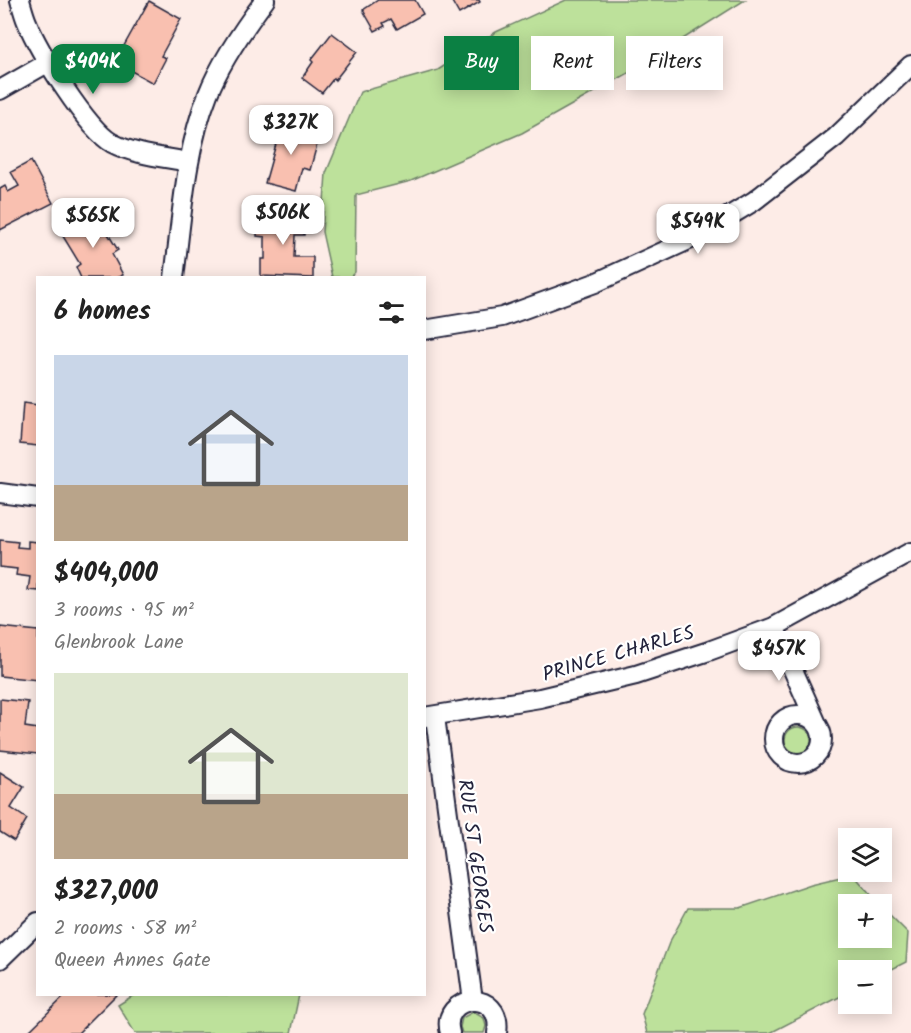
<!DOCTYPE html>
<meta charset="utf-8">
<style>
body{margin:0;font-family:Kalam,sans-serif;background:#f2f2f2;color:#222;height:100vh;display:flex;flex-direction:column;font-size:22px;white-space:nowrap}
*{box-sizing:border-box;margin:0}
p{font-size:20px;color:#767676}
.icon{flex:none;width:33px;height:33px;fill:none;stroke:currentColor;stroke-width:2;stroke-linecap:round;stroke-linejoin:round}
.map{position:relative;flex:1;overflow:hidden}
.side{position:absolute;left:36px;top:276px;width:390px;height:720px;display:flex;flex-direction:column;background:#fff;border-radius:0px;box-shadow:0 3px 15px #0003}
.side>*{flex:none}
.guide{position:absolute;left:444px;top:36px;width:376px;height:54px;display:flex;gap:12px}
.controls{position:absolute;left:838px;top:828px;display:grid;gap:12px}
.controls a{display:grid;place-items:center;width:54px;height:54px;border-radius:0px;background:#fff;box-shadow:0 3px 15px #0003;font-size:30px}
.price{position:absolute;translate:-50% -51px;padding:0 14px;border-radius:12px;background:#fff;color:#222;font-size:20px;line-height:39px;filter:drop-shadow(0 2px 3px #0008)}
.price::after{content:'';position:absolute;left:50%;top:36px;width:18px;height:14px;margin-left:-9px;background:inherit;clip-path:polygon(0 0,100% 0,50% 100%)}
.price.on{background:#0b8043;color:#fff}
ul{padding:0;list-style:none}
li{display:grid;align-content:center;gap:12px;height:318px;padding:0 18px}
li span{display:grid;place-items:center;height:186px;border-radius:0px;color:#555}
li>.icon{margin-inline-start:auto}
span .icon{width:108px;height:108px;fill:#fffc;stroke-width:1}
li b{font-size:26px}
h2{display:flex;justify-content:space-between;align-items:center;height:72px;padding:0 18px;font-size:26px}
.chip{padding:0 21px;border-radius:0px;background:#fff;box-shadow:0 3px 15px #0003;font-size:21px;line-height:54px}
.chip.on{background:#0b8043;color:#fff}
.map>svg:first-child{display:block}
.green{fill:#bde19b;stroke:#70826b;stroke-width:1.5}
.building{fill:#f9c0b0;stroke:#22223b;stroke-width:1.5}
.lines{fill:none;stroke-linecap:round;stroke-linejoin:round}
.street-casing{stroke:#22223b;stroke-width:22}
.street{stroke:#fff;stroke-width:18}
.labels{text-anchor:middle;stroke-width:4.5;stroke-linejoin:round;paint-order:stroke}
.street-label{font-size:20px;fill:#22223b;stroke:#fff}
</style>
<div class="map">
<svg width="911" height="1033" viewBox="0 0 911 1033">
<rect width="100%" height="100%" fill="#fdece7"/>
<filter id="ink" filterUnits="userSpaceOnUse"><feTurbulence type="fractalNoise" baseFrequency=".0167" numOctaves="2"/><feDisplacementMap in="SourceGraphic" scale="12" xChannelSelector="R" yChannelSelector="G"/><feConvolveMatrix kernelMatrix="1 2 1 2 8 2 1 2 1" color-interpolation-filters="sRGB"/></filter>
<g filter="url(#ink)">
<g class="green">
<path d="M566 0H745L632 71 522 133 411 181 356 195 355 272 350 277H332L322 232 326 173 360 92 438 70 496 32Z"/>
<circle cx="798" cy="740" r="13"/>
<path d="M853 874 879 904H849V938H882V907L908 933 906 962 882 974V970H849V992L770 1033H647L642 1014 669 943 688 908H740L811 884Z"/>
<path d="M134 995V994L299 995 291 1033H135L118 1005Z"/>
<path d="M473 1012 484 1018 486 1026 484 1033H462L460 1027 462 1018Z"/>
</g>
<g class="building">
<path d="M378 0H415L423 14 397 29 391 19 383 23 385 26 375 31 363 10Z"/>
<path d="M451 0H479L480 2 459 14Z"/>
<path d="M149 1 181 19 161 56 166 58 153 83 115 62Z"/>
<path d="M332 33 357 52 335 80 334 78 322 93 302 78 313 62 311 60Z"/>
<path d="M283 119 308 126 305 138 318 141 310 170 302 168 296 191 265 183Z"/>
<path d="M31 161 53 203 0 230V189L5 186 8 192 19 186 11 172Z"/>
<path d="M94 211 118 250 112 254 123 275 116 278H81L76 267 80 264 61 233Z"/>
<path d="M258 213 304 214V235H295L294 257H313V278L261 276V259H265V237L257 236Z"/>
<path d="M23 403 38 405V446L20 444Z"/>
<path d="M0 540 18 542 17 547 28 548V541L38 542V591L28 590 30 577 16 575 17 569 0 567Z"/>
<path d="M0 627 38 631V680L0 676Z"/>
<path d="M0 699 28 702 25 727 38 729V754L0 750Z"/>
<path d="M0 772 24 787 11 808 27 819 14 841 0 832Z"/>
<path d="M67 994H117L78 1033H27Z"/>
</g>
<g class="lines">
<g class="street-casing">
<g id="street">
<path d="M20 0C22 7 24 15 27 22 38 50 87 129 112 143 135 155 163 157 188 162"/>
<path d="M0 90 49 62"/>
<path d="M174 278C182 216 185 152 208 94 221 61 244 28 265 0"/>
<path d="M424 330 502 317 595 283 693 238 754 201 836 137 911 65"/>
<path d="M0 493 38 498"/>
<path d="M774 627 817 724"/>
<circle cx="798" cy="739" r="24"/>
<path d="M424 717 540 698 636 675 706 652 774 627 911 552"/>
<path d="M435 717 473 1001"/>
<path d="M0 959 38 922"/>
<path d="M450 1033C439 994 504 987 497 1033"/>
</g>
</g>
<use href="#street" class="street"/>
</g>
</g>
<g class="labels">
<g class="street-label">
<text transform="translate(618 653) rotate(-16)" y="7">PRINCE CHARLES</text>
<text transform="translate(476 856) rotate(82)" y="7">RUE ST GEORGES</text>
</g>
</g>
</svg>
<div class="controls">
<a><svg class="icon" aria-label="layers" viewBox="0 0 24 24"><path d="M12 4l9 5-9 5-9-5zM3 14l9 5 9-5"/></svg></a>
<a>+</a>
<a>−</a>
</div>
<b class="price on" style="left:93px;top:95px">$404K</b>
<b class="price" style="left:291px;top:156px">$327K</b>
<b class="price" style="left:283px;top:246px">$506K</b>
<b class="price" style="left:93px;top:249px">$565K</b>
<b class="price" style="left:698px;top:255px">$549K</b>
<b class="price" style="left:779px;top:682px">$457K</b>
<div class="guide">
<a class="chip on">Buy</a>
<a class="chip">Rent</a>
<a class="chip">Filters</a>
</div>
<section class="side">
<h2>6 homes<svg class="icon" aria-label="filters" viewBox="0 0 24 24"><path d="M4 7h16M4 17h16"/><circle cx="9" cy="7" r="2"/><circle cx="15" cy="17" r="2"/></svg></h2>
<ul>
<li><span style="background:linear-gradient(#c9d6e8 70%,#b9a48a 0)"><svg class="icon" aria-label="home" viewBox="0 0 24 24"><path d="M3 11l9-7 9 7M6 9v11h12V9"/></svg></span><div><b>$404,000</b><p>3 rooms · 95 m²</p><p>Glenbrook Lane</p></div></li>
<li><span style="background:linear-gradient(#dfe7d0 65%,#b9a48a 0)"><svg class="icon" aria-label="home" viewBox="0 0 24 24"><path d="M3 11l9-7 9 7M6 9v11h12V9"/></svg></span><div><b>$327,000</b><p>2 rooms · 58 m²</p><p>Queen Annes Gate</p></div></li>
</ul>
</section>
</div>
